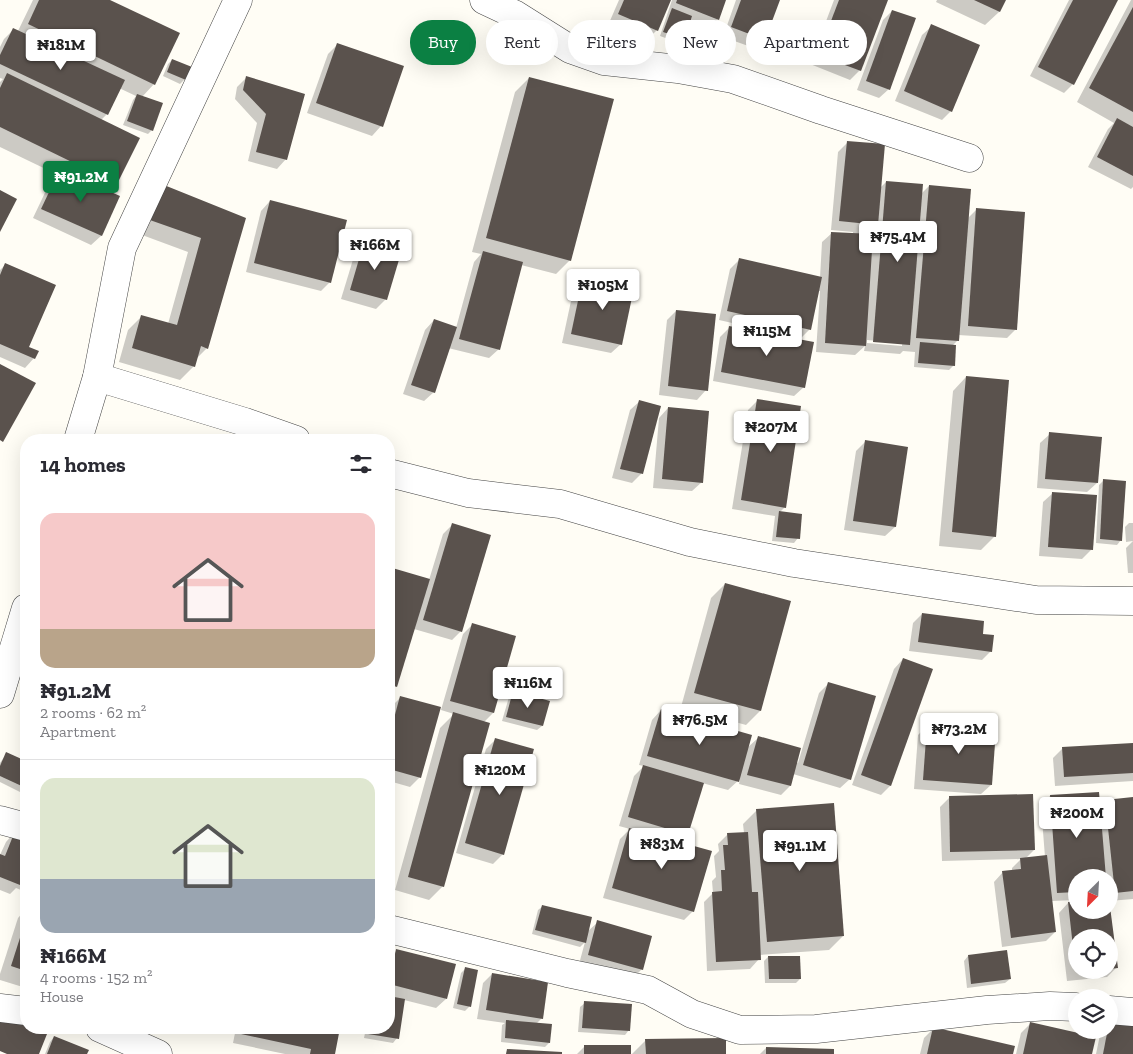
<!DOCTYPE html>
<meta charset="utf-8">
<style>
body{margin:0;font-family:"Zilla Slab",serif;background:#f7f7f7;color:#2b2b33;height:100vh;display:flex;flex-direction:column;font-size:19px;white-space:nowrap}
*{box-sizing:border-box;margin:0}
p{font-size:16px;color:#7c7c81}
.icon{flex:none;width:28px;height:28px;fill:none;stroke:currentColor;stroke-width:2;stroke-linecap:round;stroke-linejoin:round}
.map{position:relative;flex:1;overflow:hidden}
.side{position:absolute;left:20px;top:434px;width:375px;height:600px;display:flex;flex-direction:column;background:#fff;border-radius:20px;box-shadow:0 5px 20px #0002}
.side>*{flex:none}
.top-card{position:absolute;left:410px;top:20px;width:475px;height:45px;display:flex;gap:10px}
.needle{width:32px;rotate:204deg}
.fabs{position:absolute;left:1068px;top:869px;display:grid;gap:10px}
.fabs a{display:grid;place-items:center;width:50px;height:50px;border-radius:50%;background:#fff;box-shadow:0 5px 20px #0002;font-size:25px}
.price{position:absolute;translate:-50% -42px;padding:0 11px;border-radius:5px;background:#fff;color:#222;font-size:16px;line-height:32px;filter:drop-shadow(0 1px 2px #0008)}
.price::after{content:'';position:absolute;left:50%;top:30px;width:15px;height:11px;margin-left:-8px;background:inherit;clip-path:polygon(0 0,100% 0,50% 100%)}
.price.current{background:#0b8043;color:#fff}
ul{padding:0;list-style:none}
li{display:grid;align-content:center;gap:10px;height:265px;padding:0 20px}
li+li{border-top:1px solid #e1e1e2}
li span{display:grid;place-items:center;height:155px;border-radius:15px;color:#555}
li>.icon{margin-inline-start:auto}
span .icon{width:90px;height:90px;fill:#fffc;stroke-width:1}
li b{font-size:21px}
h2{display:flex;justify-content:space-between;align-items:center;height:60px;padding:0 20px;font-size:21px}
.pill{padding:0 18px;border-radius:22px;background:#fff;box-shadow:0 5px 20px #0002;font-size:18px;line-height:45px}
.pill.current{background:#0b8043;color:#fff}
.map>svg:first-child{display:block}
.shadow{fill:#0003;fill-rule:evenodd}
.building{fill:#5a524d}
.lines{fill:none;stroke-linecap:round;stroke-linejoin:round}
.minor-casing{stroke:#444;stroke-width:29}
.minor{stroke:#fff;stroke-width:28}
</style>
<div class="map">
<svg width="1133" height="1054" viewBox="0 0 1133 1054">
<rect width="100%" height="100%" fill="#fffdf5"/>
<g class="shadow">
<path d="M33 0H107L154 84 142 97 152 130 148 134 123 125 133 100 136 96 119 88 107 114 101 120 116 183 108 192 118 197 101 236 91 245 33 218 51 180 56 174 0 147V82L3 79 0 78V47L4 39 14 29 18 31Z"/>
<path d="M619 0H670L657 30 648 39 609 23Z"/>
<path d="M672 0H725L718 19 708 28 689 21 684 38 679 43 660 36Z"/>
<path d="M736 0H779L764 39 754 48 723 37Z"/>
<path d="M834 0H886L860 70 850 80 810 64Z"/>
<path d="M937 0H1005L999 12 985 25 936 2Z"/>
<path d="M1069 0H1117L1073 84 1064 93 1030 76Z"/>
<path d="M1131 0H1133V187L1131 189 1088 167 1108 129 1114 123 1077 102Z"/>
<path d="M892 11 889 89 879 98 857 90 883 20Z"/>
<path d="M932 26 951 111 942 120 895 101 922 35Z"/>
<path d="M338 44 381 126 372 136 307 113 328 54Z"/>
<path d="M172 60 185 79 180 84 163 76 168 64Z"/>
<path d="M246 78 303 95 286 159 277 169 248 161 257 123 235 99 237 87Z"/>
<path d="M529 78 570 260 556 274 521 265 499 349 489 358 448 348 434 392 424 401 403 394 425 330 434 320 456 328 474 262 481 254 472 252 515 92Z"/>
<path d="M847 143 880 188 886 182 921 194 929 186 968 218 977 209 1016 329 1007 338 958 335V340L952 346 954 365 949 370 914 367 915 352 903 351 900 354 864 351 865 346 855 355 816 352 820 291H818L810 329 799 340 804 387 794 396 713 381 720 337 730 327 790 338V336L719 320 730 269 739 260 820 278 822 242 832 233 853 234V232L831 230 838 152ZM874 227V235H866ZM867 340 902 343V346L867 343Z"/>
<path d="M146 198 244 219 207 348 196 359 194 366 180 380 119 362 128 330 142 316 168 324 188 252 134 232Z"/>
<path d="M270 201 330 282 321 291 246 272 261 211Z"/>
<path d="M364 244 386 299 376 309 341 299 355 253Z"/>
<path d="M6 264 28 347 34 358 25 368 0 357V270Z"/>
<path d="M583 278 621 344 611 353 562 343 574 287Z"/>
<path d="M676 311 706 390 697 400 659 395 667 320Z"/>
<path d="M966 377 995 536 981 550 939 546 953 391Z"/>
<path d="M640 401 660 406 641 474 632 483 612 478 630 410Z"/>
<path d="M757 401 785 507 780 512 798 538 794 543 772 541 775 516 732 509 748 410Z"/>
<path d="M668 408 702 482 692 491 653 488 659 418Z"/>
<path d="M1050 434 1097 483 1087 492 1037 488 1040 443Z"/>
<path d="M865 442 895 527 885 536 844 530 856 451Z"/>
<path d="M1104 480 1121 540 1117 545 1096 543 1099 485Z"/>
<path d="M1053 493 1091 550 1082 559 1039 556 1043 502Z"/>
<path d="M1129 523H1133V541L1126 542 1125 527Z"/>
<path d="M452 525 461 631 452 640 414 629 396 686 390 693H392L389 707V568L429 580 443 534Z"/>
<path d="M1133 541V573H1128L1126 548Z"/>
<path d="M725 584 790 602 760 711 746 725 681 707 711 598Z"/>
<path d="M922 614 982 635 991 651 982 660 909 651 913 623Z"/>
<path d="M472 625 493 713 484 722 443 886 429 900 395 890 440 728 454 714 441 710 463 634Z"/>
<path d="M26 626V678L11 674Z"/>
<path d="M903 659 890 786 881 795 852 785 894 669Z"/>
<path d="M829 683 850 779 840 788 793 774 790 786 781 795 739 784 740 779 728 790 702 783 687 834 678 843 693 911 684 920 603 898 620 839 630 829 619 826 634 776 644 766 639 765 652 720 661 710 746 749 758 738 798 763 819 693Z"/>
<path d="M513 692 548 702 542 726 537 730 502 721 509 697Z"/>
<path d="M401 697 420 777 410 787 389 781V709Z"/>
<path d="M927 726 991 785 981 794 914 789 918 735Z"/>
<path d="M496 739 503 854 493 864 456 853 486 749Z"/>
<path d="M1133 744V781L1055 786 1053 758 1063 748Z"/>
<path d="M7 753 26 762V795L0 782V763Z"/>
<path d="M1050 796 1099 808 1106 802 1133 799V899L1109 901 1117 967 1107 977 1067 981 1059 913 1068 903H1076V910H1109V878H1076V900L1052 901 1055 932 1046 941 1002 947 994 882 1003 872 1012 871V868L1021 859 942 861 940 807 950 797 1034 850 1025 859 1045 857 1041 806ZM1076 938H1109V970H1076Z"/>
<path d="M757 810 843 936 829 950 759 955V959L750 969 707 971 704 902 713 893 712 881 716 877 714 856 719 851 718 844 728 834 744 833 743 824Z"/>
<path d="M15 832 26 837V892L16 888 10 894 0 890V855L6 842Z"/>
<path d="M543 906 587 932 598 922 642 969 632 979 579 964 585 942 580 947 532 934 538 910Z"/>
<path d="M26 909V988L0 980V974L18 918Z"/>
<path d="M397 951 446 999 436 1008 404 1000 397 1038 393 1043 364 1038 366 1028H389V959Z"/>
<path d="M968 956 1010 979 1005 983 967 988 964 961Z"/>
<path d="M768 957 800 979 796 983H765L764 961Z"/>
<path d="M465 969 469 1007 465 1011 453 1008 461 973Z"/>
<path d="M492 974 542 1018 536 1024 549 1043 545 1047 501 1042 502 1025 505 1023 477 1019 483 983Z"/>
<path d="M585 1003 629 1030 625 1035 578 1032 580 1007Z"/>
<path d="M1109 1022 1133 1054H1096L1101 1030H1109Z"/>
<path d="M1030 1024 1091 1054H1016L1021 1033Z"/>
<path d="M236 1028H339L333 1054H285L233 1043Z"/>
<path d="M933 1029 1012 1054H920L924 1038Z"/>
<path d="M54 1037 86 1054H45L50 1042Z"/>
<path d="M646 1040 725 1054H632Z"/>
<path d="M585 1046 630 1054H577Z"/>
<path d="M766 1048 833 1054H760Z"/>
</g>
<g class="building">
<path d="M39 0H110L180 33 155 85 28 24Z"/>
<path d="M624 0H671L658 31 618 14Z"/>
<path d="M677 0H726L719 20 676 3Z"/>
<path d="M741 0H780L765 40 731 27Z"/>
<path d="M839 0H888L861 71 818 55Z"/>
<path d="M974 0H1006L1000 12Z"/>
<path d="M1073 0H1118L1074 85 1038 67Z"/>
<path d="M1133 7V112L1089 88Z"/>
<path d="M672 8 692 16 685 39 663 32Z"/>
<path d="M892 10 916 18 890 90 866 81Z"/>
<path d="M931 24 980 45 952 112 904 91Z"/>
<path d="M13 28 125 80 108 115 0 64V55Z"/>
<path d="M337 43 404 66 383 127 316 103Z"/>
<path d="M172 59 192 67 186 80 167 72Z"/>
<path d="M7 73 140 138 117 184 0 127V88Z"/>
<path d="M246 76 305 94 287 160 256 152 266 114 243 90Z"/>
<path d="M529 77 614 99 571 261 486 238Z"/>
<path d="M137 94 163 103 153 131 127 121Z"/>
<path d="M1117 118 1133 127V176L1097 157Z"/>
<path d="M847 141 885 144 878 225 839 221Z"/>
<path d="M60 169 120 196 102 236 41 209Z"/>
<path d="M886 181 923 184 910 345 873 342Z"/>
<path d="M159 183 246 218 208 349 201 346 195 367 132 348 141 315 177 325 201 238 147 219Z"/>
<path d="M929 185 971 189 959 341 916 338Z"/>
<path d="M0 190 17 199 0 232Z"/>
<path d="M270 200 347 220 331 283 254 263Z"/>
<path d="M976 208 1025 212 1017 330 968 326Z"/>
<path d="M831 232 873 234 866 346 825 343Z"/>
<path d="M364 242 401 253 387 300 350 290Z"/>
<path d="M483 251 523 262 500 350 459 339Z"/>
<path d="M739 258 822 277 811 330 727 311Z"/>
<path d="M5 263 56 285 29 347 39 351 35 359 0 344V275Z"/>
<path d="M583 277 634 288 622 345 571 334Z"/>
<path d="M676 310 716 314 708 391 668 386Z"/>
<path d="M434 319 457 327 435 393 411 385Z"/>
<path d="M729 326 814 342 805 388 721 372Z"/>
<path d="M920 342 956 345 955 366 918 363Z"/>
<path d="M0 364 36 383 3 442 0 440Z"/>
<path d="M966 376 1009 380 996 537 952 532Z"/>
<path d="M757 399 801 406 786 508 741 500Z"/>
<path d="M639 400 661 406 643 474 620 469Z"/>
<path d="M668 407 709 411 703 483 662 479Z"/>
<path d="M1049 432 1102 437 1098 483 1045 479Z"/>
<path d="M865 440 908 447 896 527 853 521Z"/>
<path d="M1103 479 1126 481 1122 541 1100 539Z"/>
<path d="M1052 492 1097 495 1093 550 1048 547Z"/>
<path d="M779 511 802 514 800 539 776 537Z"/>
<path d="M452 523 491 535 462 632 423 620Z"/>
<path d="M389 567 430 579 397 687 389 684Z"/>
<path d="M725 583 791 601 761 711 694 693Z"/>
<path d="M922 613 984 621 983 634 994 635 992 652 918 642Z"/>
<path d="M472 623 516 636 494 713 450 701Z"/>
<path d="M903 658 933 669 891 786 861 775Z"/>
<path d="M828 682 876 696 851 780 803 765Z"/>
<path d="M513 691 550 701 543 726 506 717Z"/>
<path d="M400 696 441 707 421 778 389 769V737Z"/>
<path d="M661 709 752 735 739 782 647 756Z"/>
<path d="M453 712 490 723 444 887 408 877Z"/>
<path d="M927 725 996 730 992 785 923 780Z"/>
<path d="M758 736 801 748 791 786 747 775Z"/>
<path d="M495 738 534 749 504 855 465 843Z"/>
<path d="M1133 743V773L1064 777 1062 747Z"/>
<path d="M6 752 26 761V788L0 776V766Z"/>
<path d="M643 765 704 783 688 835 628 817Z"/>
<path d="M1099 792 1106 878H1076V892L1057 893 1050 795Z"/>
<path d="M1033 794 1035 850 950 852 949 796Z"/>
<path d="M1133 797V891L1115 893 1105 800Z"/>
<path d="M834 803 844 936 767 942 756 809Z"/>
<path d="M629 828 712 851 694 912 612 888Z"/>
<path d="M15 831 26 836V879L23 878 20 885 0 877V854L5 856Z"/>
<path d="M748 832 752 892H758L761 960 716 962 712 892 722 891 721 870H725L723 845H728L727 833Z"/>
<path d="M1047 855 1056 932 1011 938 1002 871 1021 869 1020 858Z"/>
<path d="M1109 899 1118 968 1109 969V938H1076L1075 965 1068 902 1076 901V910H1109Z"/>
<path d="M542 905 592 917 586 943 535 930Z"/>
<path d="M26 919V971L11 966Z"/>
<path d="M597 920 652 936 643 970 588 955Z"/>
<path d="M396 949 456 964 447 999 389 984Z"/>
<path d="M1007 950 1011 979 971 984 968 955Z"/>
<path d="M768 956H800L801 979H769Z"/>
<path d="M465 967 478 970 471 1007 457 1004Z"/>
<path d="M492 973 548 982 543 1019 486 1010Z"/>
<path d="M389 996 405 999 399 1039 368 1034 369 1028H389Z"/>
<path d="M584 1001 632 1004 630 1031 582 1028Z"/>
<path d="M0 1015 26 1025V1028H32L47 1034 39 1054H7L0 1051Z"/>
<path d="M506 1020 552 1024 550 1043 505 1038Z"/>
<path d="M1030 1022 1096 1037 1092 1054H1023Z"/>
<path d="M1109 1023 1133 1024V1054H1103Z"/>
<path d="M933 1027 1015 1046 1013 1054H927Z"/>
<path d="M242 1028H340L335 1054H310L311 1049 241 1034Z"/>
<path d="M54 1036 89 1050 87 1054H47Z"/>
<path d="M726 1038V1054H646L645 1039Z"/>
<rect x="584" y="1045" width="47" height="9"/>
<path d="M766 1047 834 1049V1054H766Z"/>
<path d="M507 1049 562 1052V1054H506Z"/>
</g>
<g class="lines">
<g class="minor-casing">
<g id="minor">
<path d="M484 0 516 15 570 49 604 61 678 69 733 79 821 110 969 158"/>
<path d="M97 377 245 422 296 440"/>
<path d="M78 440 97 377 122 248 238 0"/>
<path d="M389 473 468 493 560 504 690 542 794 563 1036 600 1133 601"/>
<path d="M0 694 26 608"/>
<path d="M0 820 26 827"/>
<path d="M389 929 567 973 648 990 692 1014 740 1030 816 1029 987 1010 1050 1006 1076 1007"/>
<path d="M0 1008 26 1011"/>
<path d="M1109 1010 1133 1012"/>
<path d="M100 1028 158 1054"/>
</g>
</g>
<use href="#minor" class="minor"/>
</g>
</svg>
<div class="fabs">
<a><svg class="needle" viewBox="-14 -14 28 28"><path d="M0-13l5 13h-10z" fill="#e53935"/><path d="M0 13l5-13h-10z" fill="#7c7c81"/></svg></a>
<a><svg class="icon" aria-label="locate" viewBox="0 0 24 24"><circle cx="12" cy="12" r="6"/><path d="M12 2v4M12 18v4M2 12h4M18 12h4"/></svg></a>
<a><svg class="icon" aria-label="layers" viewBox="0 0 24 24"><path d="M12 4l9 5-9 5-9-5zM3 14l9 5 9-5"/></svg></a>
</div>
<b class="price" style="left:61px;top:71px">₦181M</b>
<b class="price current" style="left:81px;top:203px">₦91.2M</b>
<b class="price" style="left:898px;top:263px">₦75.4M</b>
<b class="price" style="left:375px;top:271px">₦166M</b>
<b class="price" style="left:603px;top:311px">₦105M</b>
<b class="price" style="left:767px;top:357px">₦115M</b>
<b class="price" style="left:771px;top:453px">₦207M</b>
<b class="price" style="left:528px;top:709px">₦116M</b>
<b class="price" style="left:700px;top:746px">₦76.5M</b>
<b class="price" style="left:959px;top:755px">₦73.2M</b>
<b class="price" style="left:500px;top:796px">₦120M</b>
<b class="price" style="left:1077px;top:839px">₦200M</b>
<b class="price" style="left:662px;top:870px">₦83M</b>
<b class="price" style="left:800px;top:872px">₦91.1M</b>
<div class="top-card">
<a class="pill current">Buy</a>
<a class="pill">Rent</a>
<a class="pill">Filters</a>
<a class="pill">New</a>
<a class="pill">Apartment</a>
</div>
<section class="side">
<h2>14 homes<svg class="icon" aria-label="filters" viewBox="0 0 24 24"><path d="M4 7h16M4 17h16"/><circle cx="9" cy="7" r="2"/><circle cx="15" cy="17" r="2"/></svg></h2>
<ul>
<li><span style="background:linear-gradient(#f6c9c9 75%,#b9a48a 0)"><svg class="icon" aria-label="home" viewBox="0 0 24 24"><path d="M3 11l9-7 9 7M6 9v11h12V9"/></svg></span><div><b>₦91.2M</b><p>2 rooms · 62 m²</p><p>Apartment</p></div></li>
<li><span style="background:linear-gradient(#dfe7d0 65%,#9aa5b1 0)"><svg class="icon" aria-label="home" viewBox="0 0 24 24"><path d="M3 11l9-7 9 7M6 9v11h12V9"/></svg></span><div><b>₦166M</b><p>4 rooms · 152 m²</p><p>House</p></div></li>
</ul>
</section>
</div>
